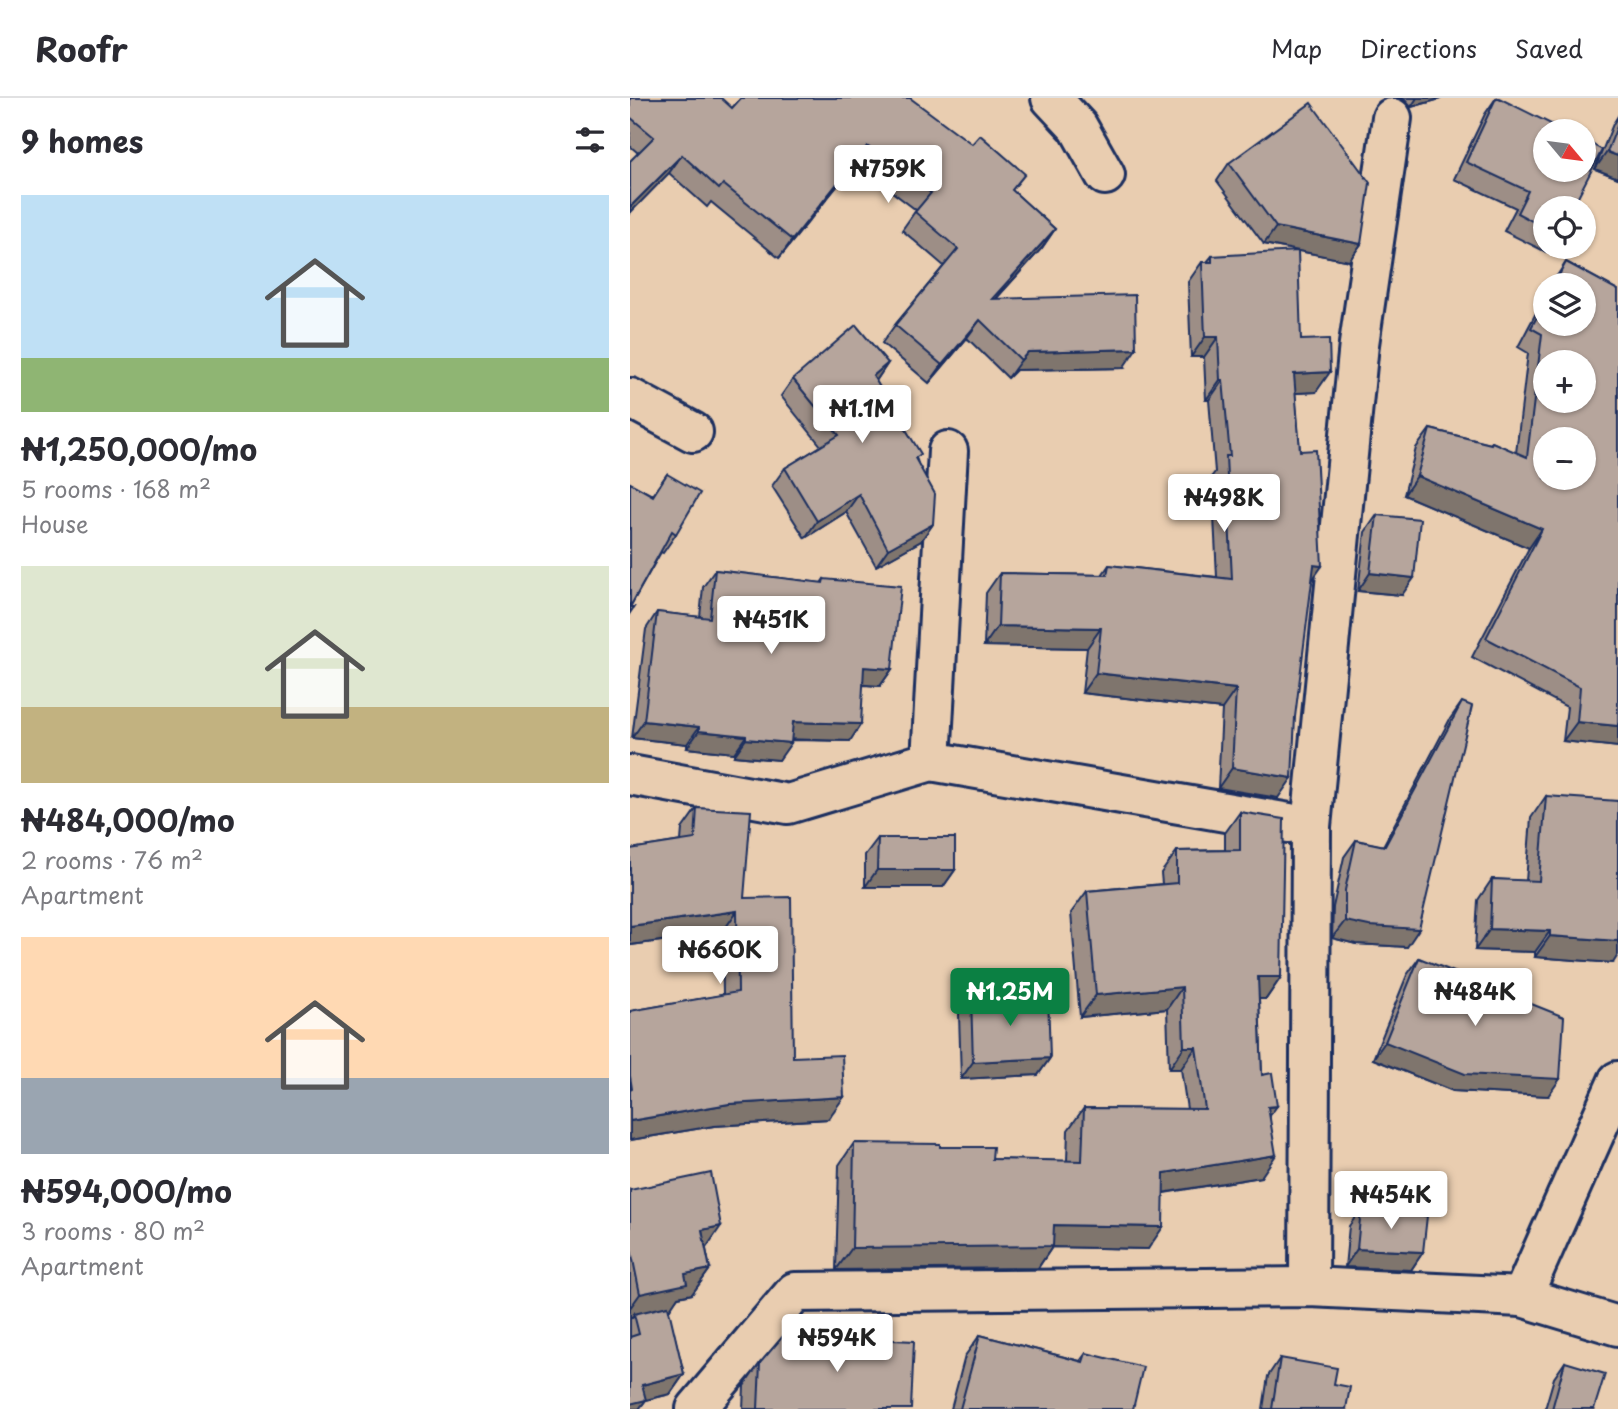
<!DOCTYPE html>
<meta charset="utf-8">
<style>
body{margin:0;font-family:"Playpen Sans",sans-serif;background:#f7f7f7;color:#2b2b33;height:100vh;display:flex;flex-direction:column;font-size:26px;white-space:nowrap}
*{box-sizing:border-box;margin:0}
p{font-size:23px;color:#7c7c81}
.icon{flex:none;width:38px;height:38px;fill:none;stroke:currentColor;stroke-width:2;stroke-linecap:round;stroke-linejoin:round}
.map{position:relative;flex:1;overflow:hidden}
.details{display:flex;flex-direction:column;background:#fff;width:630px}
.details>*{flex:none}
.needle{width:46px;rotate:119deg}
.controls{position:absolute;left:903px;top:21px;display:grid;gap:14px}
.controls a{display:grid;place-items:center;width:63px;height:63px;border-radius:50%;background:#fff;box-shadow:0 2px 5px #0004;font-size:35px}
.price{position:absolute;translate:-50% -60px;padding:0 16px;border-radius:7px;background:#fff;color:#222;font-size:23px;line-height:46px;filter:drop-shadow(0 2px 4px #0008)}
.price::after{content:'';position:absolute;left:50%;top:42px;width:21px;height:16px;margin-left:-10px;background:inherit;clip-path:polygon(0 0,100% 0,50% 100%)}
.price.current{background:#0b8043;color:#fff}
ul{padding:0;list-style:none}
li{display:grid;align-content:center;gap:14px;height:371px;padding:0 21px}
li span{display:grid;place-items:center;height:217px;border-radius:0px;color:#555}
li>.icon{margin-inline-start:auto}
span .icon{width:126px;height:126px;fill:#fffc;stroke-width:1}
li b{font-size:30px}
h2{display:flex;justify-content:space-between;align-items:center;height:84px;padding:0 21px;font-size:30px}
header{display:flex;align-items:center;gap:42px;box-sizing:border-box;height:98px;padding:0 35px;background:#fff;border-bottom:2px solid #e1e1e2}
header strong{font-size:33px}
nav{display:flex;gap:38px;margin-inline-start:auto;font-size:24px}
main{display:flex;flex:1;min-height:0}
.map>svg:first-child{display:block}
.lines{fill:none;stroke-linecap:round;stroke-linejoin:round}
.minor-casing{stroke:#1b2f5e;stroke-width:44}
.minor{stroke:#e9cdb0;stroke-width:38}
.wall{fill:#9d8e86;stroke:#1b2f5e;stroke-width:2;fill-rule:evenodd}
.shaded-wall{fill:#7f746d;stroke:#1b2f5e;stroke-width:2}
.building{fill:#b6a59c;stroke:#1b2f5e;stroke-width:2;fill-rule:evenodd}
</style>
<header>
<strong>Roofr</strong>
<nav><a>Map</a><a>Directions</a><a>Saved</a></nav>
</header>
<main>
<section class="details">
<h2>9 homes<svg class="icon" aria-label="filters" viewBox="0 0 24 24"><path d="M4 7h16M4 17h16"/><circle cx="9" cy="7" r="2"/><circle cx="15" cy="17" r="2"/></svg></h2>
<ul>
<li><span style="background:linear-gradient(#bfe0f5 75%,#8fb573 0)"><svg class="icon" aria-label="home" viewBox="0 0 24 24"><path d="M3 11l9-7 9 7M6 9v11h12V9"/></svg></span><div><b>₦1,250,000/mo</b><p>5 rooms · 168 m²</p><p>House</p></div></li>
<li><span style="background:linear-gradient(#dfe7d0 65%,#c2b280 0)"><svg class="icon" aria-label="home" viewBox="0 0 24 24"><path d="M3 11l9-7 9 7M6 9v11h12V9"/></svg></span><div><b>₦484,000/mo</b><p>2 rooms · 76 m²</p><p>Apartment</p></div></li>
<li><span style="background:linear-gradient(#ffd9b3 65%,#9aa5b1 0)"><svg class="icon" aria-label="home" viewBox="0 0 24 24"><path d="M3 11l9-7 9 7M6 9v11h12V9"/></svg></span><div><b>₦594,000/mo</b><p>3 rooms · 80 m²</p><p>Apartment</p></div></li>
</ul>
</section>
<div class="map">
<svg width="988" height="1311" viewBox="0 0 988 1311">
<rect width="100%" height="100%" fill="#e9cdb0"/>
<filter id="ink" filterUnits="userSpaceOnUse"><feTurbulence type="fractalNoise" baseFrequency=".0143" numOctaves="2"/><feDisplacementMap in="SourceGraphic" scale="14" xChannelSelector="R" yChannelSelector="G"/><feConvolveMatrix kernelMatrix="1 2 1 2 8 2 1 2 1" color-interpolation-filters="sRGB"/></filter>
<g filter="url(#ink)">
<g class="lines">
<g class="minor-casing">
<g id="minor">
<path d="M421 0 448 29 475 77"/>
<path d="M0 300 63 334"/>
<path d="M301 663 318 353"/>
<path d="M0 677 158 706 301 663 659 725"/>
<path d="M679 1189 681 728 729 246 762 20"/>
<path d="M892 1199 988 983"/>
<path d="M66 1311 165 1194 679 1189 892 1199 988 1228"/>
</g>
</g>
<use href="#minor" class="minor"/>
</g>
<g class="wall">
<path d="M0 0 102 10 111 0 383 93 425 131 412 150 366 201 493 270 386 272 378 280 337 240 299 285 252 245 265 227 314 168 272 132 286 112 225 66 149 160 81 104 77 109 39 75 8 55 0 48Z"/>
<path d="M769 0H811L810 1 781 9 775 2Z"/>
<path d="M866 0 915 110V149H920L916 154 874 133 886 110 824 81 855 16Z"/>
<path d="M988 18V80L965 71 983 26Z"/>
<path d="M599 65 731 146 719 163 634 146 587 83Z"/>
<path d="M582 158 671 242 686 294 665 295 670 353 682 482 648 700 588 690 592 611 452 595 457 550 354 548 356 495 370 475 472 477 479 467 587 479 582 378 585 374 579 302H576L574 259H561L558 184 572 164H577Z"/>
<path d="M936 164 988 192V649L933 643 937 609 842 559 899 450 774 397 786 350 800 331 860 346 862 344 886 355 898 255 888 249 915 198V226H954V187H921ZM915 264H954V303H915ZM915 341H954V380H915Z"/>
<path d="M258 265 246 283 287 362 303 426 291 443 246 468 216 414 175 440 142 388 155 370 191 348 151 298 163 281Z"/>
<path d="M37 376 46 436 33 455 31 454 0 509V385L22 397Z"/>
<path d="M747 417 772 497 728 493 735 434Z"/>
<path d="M85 472 191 485 194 481 262 571 250 588 233 587 220 643 161 642 149 662 104 658V655L57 650V646L2 640 16 531 27 514 70 519 73 489Z"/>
<path d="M832 604 777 849 726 846 702 840 703 809 714 759 726 742 753 748 820 621Z"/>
<path d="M916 698 983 865 905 859V854L845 852 848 802 862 781 896 783 901 720Z"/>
<path d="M67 710 114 800 163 959 198 1021 84 1028 0 1042V913L93 897 92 835 0 847V751L51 743 52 731Z"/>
<path d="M610 714 651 879 636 901H629L632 977 640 1018 631 1079 534 1095 518 1151 422 1149 408 1170 206 1172 209 1067 224 1045 310 1049 362 1061 437 1063 438 1032 454 1010 557 1011 551 971H539L537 911 450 919 441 815 457 793 532 786 531 775 547 753 595 752V735Z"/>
<path d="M248 740 325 772 313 789H235V757Z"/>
<path d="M789 860 851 900 918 998 823 993 743 961 777 877Z"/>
<path d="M341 899 420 960 408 977 331 981 329 916Z"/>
<path d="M0 1092 76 1151 80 1171 62 1196 48 1199 38 1211 54 1276 40 1296 16 1302 9 1311H0V1221L2 1219H0Z"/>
<path d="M731 1111 793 1154 781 1172 715 1169 719 1128Z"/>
<path d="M350 1237 450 1263 456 1255 503 1311H321L335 1258Z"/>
<path d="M650 1260 704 1286 716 1311H633L638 1278Z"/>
<path d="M935 1264 964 1311H915L924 1280Z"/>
<path d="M130 1265 281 1311H113L114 1288Z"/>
</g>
<g class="shaded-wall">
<path d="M787 0H811L810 1 781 9Z"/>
<path d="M237 48 225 66 149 160 162 142Z"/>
<path d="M977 54 988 58V80L965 71Z"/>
<path d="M52 57 39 75 0 115V109Z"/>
<path d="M646 129 731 146 719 163 634 146Z"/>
<path d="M425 131 412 150 349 219 362 201Z"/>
<path d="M350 222 337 240 299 285 312 267Z"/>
<path d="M575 239H588L574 259H561Z"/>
<path d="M506 251 493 270 386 272 378 280 391 262 398 254Z"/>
<path d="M258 265 246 283 243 278Z"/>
<path d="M700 274 686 294 650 296 664 276Z"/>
<path d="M590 282H593L579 302H576Z"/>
<path d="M787 378 912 431 899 450 774 397Z"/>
<path d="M229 396 216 414 175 440 187 423Z"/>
<path d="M303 426 291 443 246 468 258 451Z"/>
<path d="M684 467 692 468 678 488Z"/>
<path d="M740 475 784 480 772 497 728 493Z"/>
<path d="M368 528 471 530 457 550 354 548Z"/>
<path d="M234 569 262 571 250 588 222 586Z"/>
<path d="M466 575 606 591 592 611 452 595Z"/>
<path d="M14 623 69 629 57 646 2 640Z"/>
<path d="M163 624 231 626 220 643 151 641Z"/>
<path d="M947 624 988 628V649L933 643Z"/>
<path d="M69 633 116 638 104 655 57 650Z"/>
<path d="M116 641 161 645 149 662 104 658Z"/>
<path d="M602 670 662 680 648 700 588 690Z"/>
<path d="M247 772H325L313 789H235Z"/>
<path d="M107 813 92 835 0 847V828Z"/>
<path d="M715 823 789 831 777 849 726 846 702 840Z"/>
<path d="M860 831 920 833 905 854 845 852Z"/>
<path d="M920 838 988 843V857L983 865 905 859Z"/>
<path d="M628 879H651L636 901H612Z"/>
<path d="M552 889 537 911 450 919 466 897Z"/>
<path d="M755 944 930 981 918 998 823 993 743 961Z"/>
<path d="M554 949H566L551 971H539Z"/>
<path d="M420 960 408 977 331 981 343 964Z"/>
<path d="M214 999 198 1021 84 1028 0 1042V1023L99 1006Z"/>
<path d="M647 1008 631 1030 638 1009Z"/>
<path d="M646 1057 631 1079 519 1097 534 1075Z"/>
<path d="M424 1127 533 1129 518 1151 422 1149 408 1170 206 1172 222 1150Z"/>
<path d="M91 1128 74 1153 72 1132Z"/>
<path d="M727 1151 793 1154 781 1172 715 1169Z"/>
<path d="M80 1171 62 1196 48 1199 40 1211 4 1218V1216L2 1219H0V1210L10 1196 55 1176Z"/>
<path d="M54 1276 40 1296 16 1302 9 1311H0V1306L12 1287Z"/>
</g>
<g class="building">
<path d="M0 0H91L102 10 111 0H280L342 46 350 37 395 76 382 92 425 131 362 201 505 197 506 251 398 254 391 262 350 222 312 267 265 227 328 151 285 114 301 95 237 48 162 142 93 86 89 91 52 57 0 109V63L24 39 0 19Z"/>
<path d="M866 0H869L935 33H915V72H954V42L972 52 942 110H915V130L887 115 898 93 836 64Z"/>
<path d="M681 5 740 85 731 146 646 129 599 65Z"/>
<path d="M988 26V58L977 54Z"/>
<path d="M668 153 671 242 699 241 700 274 664 276 670 353 686 352 692 468 684 467 665 619 662 680 602 670 606 591 466 575 471 530 368 528 370 475 477 477 479 467 602 481 596 358H600L593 282H590L588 239H575L572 164H582V158Z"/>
<path d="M936 164 988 192V628L947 624 950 589 856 540 912 431 787 378 800 331 861 346 862 344 897 359 912 236 901 230 915 204V226H954V187H924ZM915 264H954V303H915ZM915 341H954V380H915Z"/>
<path d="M226 227 258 265 243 278 291 356 285 360 305 396 303 426 258 451 229 396 187 423 155 370 209 337 163 281Z"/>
<path d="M37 376 70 395 46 436 42 433 0 509H4L0 515V385L23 398Z"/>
<path d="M747 417 790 421 784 480 740 475Z"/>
<path d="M85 472 193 485 194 481 271 488 262 571 234 569 231 626 163 624 161 645 116 641V638L69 633V629L14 623 27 514 80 520Z"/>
<path d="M832 604 842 608 789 831 739 828 715 823V792L726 742 755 748Z"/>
<path d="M916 698 988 703V843L920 838V833L860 831 862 781 909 783Z"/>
<path d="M67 710 121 713 114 800 161 799 163 959 212 957 214 999 99 1006 0 1023V992L2 991 0 978V913L108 894 107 813 0 828V751L65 741Z"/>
<path d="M610 714 654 721 651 879H628L632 977 642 975 647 1008 638 1009 646 1057 534 1075 533 1129 424 1127 423 1148 222 1150 224 1045 310 1046V1049H363L362 1061 452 1063 454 1010 575 1011 566 949H554L552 889 466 897 457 793 547 785V753L610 752Z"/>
<path d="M248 740H325V772H247Z"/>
<path d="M789 860 857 887 851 900 894 903 934 919 930 981 835 976 755 944Z"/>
<path d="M418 896 420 960 343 964 341 899Z"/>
<path d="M81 1075 91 1128 72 1132 80 1171 55 1176 57 1186 10 1196 0 1147V1092Z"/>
<path d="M731 1111 797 1118 793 1154 727 1151Z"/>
<path d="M38 1208 54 1276 12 1287 16 1302 0 1306V1239L9 1236 4 1216Z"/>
<path d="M154 1237 284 1243 281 1311H128L130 1265Z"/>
<path d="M350 1237 453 1264 456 1255 513 1269 503 1311H330Z"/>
<path d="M650 1260 707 1270 704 1286 720 1289 716 1311H642Z"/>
<path d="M935 1264 975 1276 964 1311H922Z"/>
</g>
</g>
</svg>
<div class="controls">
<a><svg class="needle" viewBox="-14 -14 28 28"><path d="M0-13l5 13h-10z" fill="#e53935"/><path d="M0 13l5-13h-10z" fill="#7c7c81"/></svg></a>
<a><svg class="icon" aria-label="locate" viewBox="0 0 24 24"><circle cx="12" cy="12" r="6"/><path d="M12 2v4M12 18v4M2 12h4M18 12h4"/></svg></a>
<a><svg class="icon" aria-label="layers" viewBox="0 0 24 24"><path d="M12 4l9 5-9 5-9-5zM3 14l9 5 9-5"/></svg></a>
<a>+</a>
<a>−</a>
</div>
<b class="price" style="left:258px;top:107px">₦759K</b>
<b class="price" style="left:232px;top:347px">₦1.1M</b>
<b class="price" style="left:594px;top:436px">₦498K</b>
<b class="price" style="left:141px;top:558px">₦451K</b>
<b class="price" style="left:90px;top:888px">₦660K</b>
<b class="price current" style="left:380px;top:930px">₦1.25M</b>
<b class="price" style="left:845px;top:930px">₦484K</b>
<b class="price" style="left:761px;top:1133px">₦454K</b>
<b class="price" style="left:207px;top:1276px">₦594K</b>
</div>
</main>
